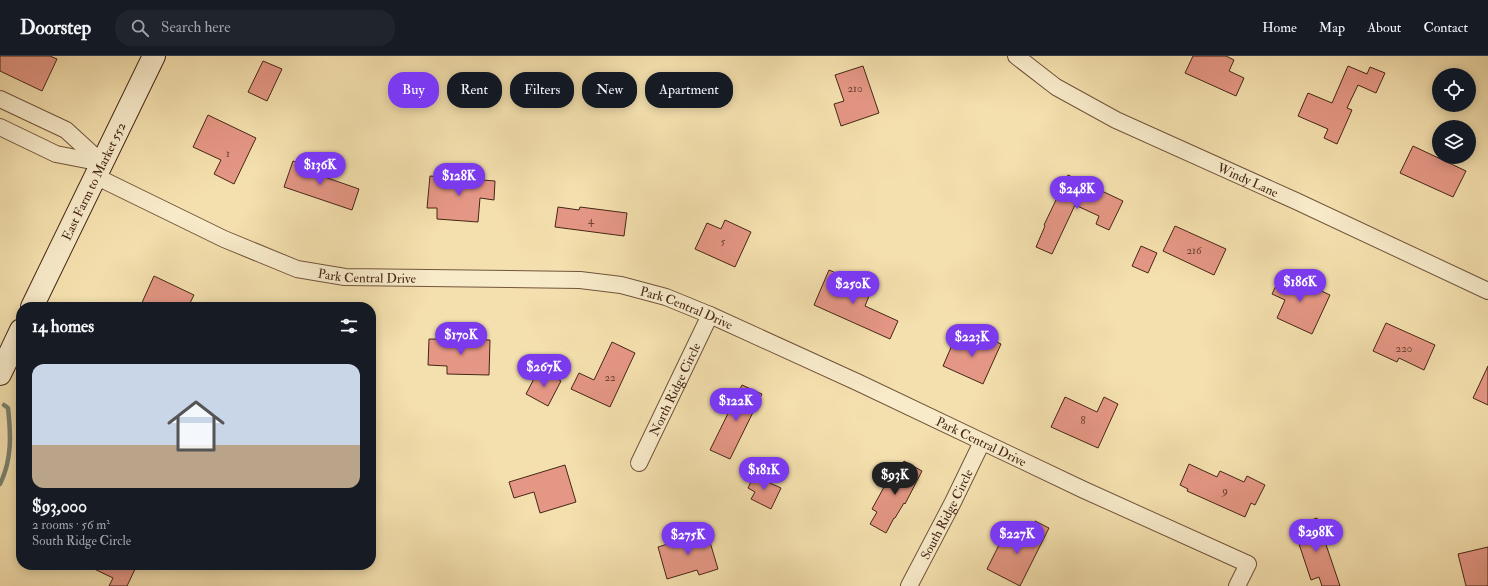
<!DOCTYPE html>
<meta charset="utf-8">
<style>
body{margin:0;font-family:"IM FELL Double Pica",serif;background:#20242c;color:#f1f3f6;height:100vh;display:flex;flex-direction:column;font-size:15px;white-space:nowrap}
*{box-sizing:border-box;margin:0}
p{font-size:13px;color:#9ea1a6}
.icon{flex:none;width:22px;height:22px;fill:none;stroke:currentColor;stroke-width:2;stroke-linecap:round;stroke-linejoin:round}
.map{position:relative;flex:1;overflow:hidden}
.side{position:absolute;left:16px;top:246px;width:360px;height:268px;display:flex;flex-direction:column;background:#171b24;border-radius:16px;box-shadow:0 2px 10px #0003}
.side>*{flex:none}
.top-card{position:absolute;left:388px;top:16px;width:380px;height:36px;display:flex;gap:8px}
.tools{position:absolute;left:1432px;top:12px;display:grid;gap:8px}
.tools a{display:grid;place-items:center;width:44px;height:44px;border-radius:50%;background:#171b24;box-shadow:0 2px 10px #0003;font-size:20px}
.price{position:absolute;translate:-50% -34px;padding:0 9px;border-radius:14px;background:#7c3aed;color:#fff;font-size:13px;line-height:26px;filter:drop-shadow(0 1px 2px #0008)}
.price::after{content:'';position:absolute;left:50%;top:24px;width:12px;height:9px;margin-left:-6px;background:inherit;clip-path:polygon(0 0,100% 0,50% 100%)}
.price.on{background:#222;color:#fff}
ul{padding:0;list-style:none}
li{display:grid;align-content:center;gap:8px;height:212px;padding:0 16px}
li+li{border-top:1px solid #363941}
li span{display:grid;place-items:center;height:124px;border-radius:12px;color:#555}
li>.icon{margin-inline-start:auto}
span .icon{width:72px;height:72px;fill:#fffc;stroke-width:1}
li b{font-size:17px}
h2{display:flex;justify-content:space-between;align-items:center;height:48px;padding:0 16px;font-size:17px}
.chip{padding:0 14px;border-radius:16px;background:#171b24;box-shadow:0 2px 10px #0003;font-size:14px;line-height:36px}
.chip.on{background:#7c3aed;color:#fff}
header{display:flex;align-items:center;gap:24px;box-sizing:border-box;height:56px;padding:0 20px;background:#171b24;border-bottom:1px solid #363941}
header strong{font-size:19px}
nav{display:flex;gap:22px;margin-inline-start:auto;font-size:14px}
.search{width:280px;height:36px;background:#20242c;display:flex;align-items:center;gap:10px;box-sizing:border-box;padding:0 14px;border-radius:16px;color:#9ea1a6;font-size:15px}
.map>svg:first-child{display:block}
.lines{fill:none;stroke-linecap:round;stroke-linejoin:round}
.stream{stroke:#79816e;stroke-width:4.5}
.building{fill:#e59785;stroke:#452615}
.street-casing{stroke:#71543b;stroke-width:18}
.secondary-casing{stroke:#452615;stroke-width:24}
.street{stroke:#f8ebca;stroke-width:16}
.secondary{stroke:#f8ebca;stroke-width:22}
.labels{text-anchor:middle;stroke-width:4;stroke-linejoin:round;paint-order:stroke}
.number-label{font-size:11px;fill:#6d4231}
.street-label{font-size:13px;fill:#452615;stroke:#f8ebca}
</style>
<header>
<strong>Doorstep</strong>
<div class="search"><svg class="icon" aria-label="search" viewBox="0 0 24 24"><circle cx="10" cy="10" r="6"/><path d="M15 15l6 6"/></svg>Search here</div>
<nav><a>Home</a><a>Map</a><a>About</a><a>Contact</a></nav>
</header>
<div class="map">
<svg width="1488" height="530" viewBox="0 0 1488 530">
<rect width="100%" height="100%" fill="#f4e0ae"/>
<filter id="stains"><feTurbulence type="fractalNoise" baseFrequency=".005" numOctaves="4"/><feColorMatrix values="0 0 0 0 .2 0 0 0 0 .09 0 0 0 0 .02 0 0 0 .5 -.17"/></filter>
<radialGradient id="worn" r=".72"><stop offset=".6" stop-color="#630" stop-opacity="0"/><stop offset="1" stop-color="#630" stop-opacity=".3"/></radialGradient>
<g class="lines">
<path class="stream" d="M0 428C12 404 11 379 8 352L4 349"/>
</g>
<g class="building">
<path d="M0 0H50L57 3 42 35 0 15Z"/>
<path d="M1193 0H1226L1234 4 1229 15 1244 22 1236 40 1185 17Z"/>
<path d="M263 5 282 13 267 45 248 36Z"/>
<path d="M863 10 879 57 841 70 834 48 844 45 835 19Z"/>
<path d="M1348 10 1367 18 1370 11 1385 17 1376 37 1358 29 1347 52 1352 54 1337 88 1324 82 1328 73 1298 60 1308 37 1332 47Z"/>
<path d="M208 59 256 82 234 128 214 118 221 104 193 91Z"/>
<path d="M1413 90 1466 115 1453 141 1400 117Z"/>
<path d="M293 105 318 113 316 118 359 133 352 154 284 131Z"/>
<path d="M1068 119 1123 145 1109 174 1096 168 1099 160 1075 149 1052 198 1036 191 1045 170 1044 169Z"/>
<path d="M430 120 495 125 494 144 480 142 478 166 437 163V152H427Z"/>
<path d="M558 151 579 154 580 151 627 157 624 180 555 171Z"/>
<path d="M725 164 751 176 735 211 695 193 707 167 721 173Z"/>
<path d="M1175 170 1226 193 1214 219 1163 195Z"/>
<path d="M1141 190 1157 197 1148 217 1132 210Z"/>
<path d="M829 214 843 220 842 223 871 235 865 250 898 265 890 283 814 249Z"/>
<path d="M1282 217 1330 239 1312 278 1277 262 1285 244 1272 238Z"/>
<path d="M154 220 194 239 188 251H140Z"/>
<path d="M1386 267 1435 289 1424 314 1399 302 1397 306 1373 295Z"/>
<path d="M956 280 981 291 986 281 1001 288 983 328 943 310Z"/>
<path d="M429 283 490 284 489 319 447 318V310L428 309Z"/>
<path d="M612 286 635 297 610 351 571 333 579 317 594 324Z"/>
<path d="M1488 310V349L1473 342Z"/>
<path d="M539 313 561 325 548 350 526 338Z"/>
<path d="M742 329 762 338 730 403 710 394Z"/>
<path d="M1065 341 1097 356 1104 341 1118 348 1098 392 1051 371Z"/>
<path d="M904 405 922 415 905 448 904 447 895 462H894L886 477 870 468 877 456 872 453 889 422 893 424Z"/>
<path d="M1189 408 1217 421 1220 415 1244 426 1247 420 1265 429 1255 449 1251 447 1245 461 1187 435 1188 433 1180 429Z"/>
<path d="M565 409 576 446 540 457 534 436 514 442 509 426Z"/>
<path d="M756 416 771 424 770 427 781 432 771 453 751 443 755 436 748 432Z"/>
<path d="M1317 462 1340 530H1322L1319 521 1311 524 1293 470Z"/>
<path d="M1035 465 1049 472 1020 530 987 513 1005 477 1024 487Z"/>
<path d="M707 476 718 513 699 519 697 514 667 523 658 491Z"/>
<path d="M1488 491V530H1466L1458 498Z"/>
<path d="M86 509H137L127 530H109L113 522Z"/>
</g>
<g class="lines">
<g class="street-casing">
<g id="street">
<path id="s1" d="M1016 0 1056 31 1116 64 1296 145 1488 235"/>
<path d="M0 43 66 74 102 107"/>
<path d="M0 71 56 98 102 107"/>
<path id="s2" d="M95 120 224 183 297 213 345 221 580 224 621 229 666 241 710 259 857 326 1084 434 1248 508 1237 530"/>
<path id="s3" d="M639 407 710 259"/>
<path id="s4" d="M909 530 953 446 982 386"/>
</g>
</g>
<g class="secondary-casing">
<g id="secondary">
<path id="s5" d="M32 251 154 0"/>
<path d="M0 318 21 274"/>
</g>
</g>
<use href="#street" class="street"/>
<use href="#secondary" class="secondary"/>
</g>
<g class="labels">
<g class="number-label">
<text x="855" y="36">210</text>
<text x="228" y="101">1</text>
<text x="591" y="168">4</text>
<text x="723" y="189">5</text>
<text x="1194" y="198">216</text>
<text x="1404" y="296">220</text>
<text x="610" y="325">22</text>
<text x="1083" y="368">8</text>
<text x="1225" y="438">9</text>
</g>
<g class="street-label">
<text dy="5" stroke="none"><textPath href="#s1" startOffset="264">Windy Lane</textPath></text>
<text dy="5" stroke="none"><textPath href="#s5" startOffset="140">East Farm to Market 552</textPath></text>
<text dy="5" stroke="none"><textPath href="#s2" startOffset="293">Park Central Drive</textPath></text>
<text dy="5" stroke="none"><textPath href="#s2" startOffset="617">Park Central Drive</textPath></text>
<text dy="5" stroke="none"><textPath href="#s3" startOffset="82">North Ridge Circle</textPath></text>
<text dy="5" stroke="none"><textPath href="#s2" startOffset="941">Park Central Drive</textPath></text>
<text dy="5" stroke="none"><textPath href="#s4" startOffset="81">South Ridge Circle</textPath></text>
</g>
</g>
<rect width="100%" height="100%" filter="url(#stains)"/>
<rect width="100%" height="100%" fill="url(#worn)"/>
</svg>
<div class="tools">
<a><svg class="icon" aria-label="locate" viewBox="0 0 24 24"><circle cx="12" cy="12" r="6"/><path d="M12 2v4M12 18v4M2 12h4M18 12h4"/></svg></a>
<a><svg class="icon" aria-label="layers" viewBox="0 0 24 24"><path d="M12 4l9 5-9 5-9-5zM3 14l9 5 9-5"/></svg></a>
</div>
<b class="price" style="left:320px;top:130px">$136K</b>
<b class="price" style="left:459px;top:141px">$128K</b>
<b class="price" style="left:1077px;top:154px">$248K</b>
<b class="price" style="left:1300px;top:247px">$186K</b>
<b class="price" style="left:853px;top:249px">$250K</b>
<b class="price" style="left:461px;top:300px">$170K</b>
<b class="price" style="left:972px;top:302px">$223K</b>
<b class="price" style="left:544px;top:332px">$267K</b>
<b class="price" style="left:736px;top:366px">$122K</b>
<b class="price" style="left:764px;top:435px">$181K</b>
<b class="price on" style="left:895px;top:440px">$93K</b>
<b class="price" style="left:1316px;top:497px">$298K</b>
<b class="price" style="left:1017px;top:499px">$227K</b>
<b class="price" style="left:688px;top:500px">$275K</b>
<div class="top-card">
<a class="chip on">Buy</a>
<a class="chip">Rent</a>
<a class="chip">Filters</a>
<a class="chip">New</a>
<a class="chip">Apartment</a>
</div>
<section class="side">
<h2>14 homes<svg class="icon" aria-label="filters" viewBox="0 0 24 24"><path d="M4 7h16M4 17h16"/><circle cx="9" cy="7" r="2"/><circle cx="15" cy="17" r="2"/></svg></h2>
<ul>
<li><span style="background:linear-gradient(#c9d6e8 65%,#b9a48a 0)"><svg class="icon" aria-label="home" viewBox="0 0 24 24"><path d="M3 11l9-7 9 7M6 9v11h12V9"/></svg></span><div><b>$93,000</b><p>2 rooms · 56 m²</p><p>South Ridge Circle</p></div></li>
</ul>
</section>
</div>
